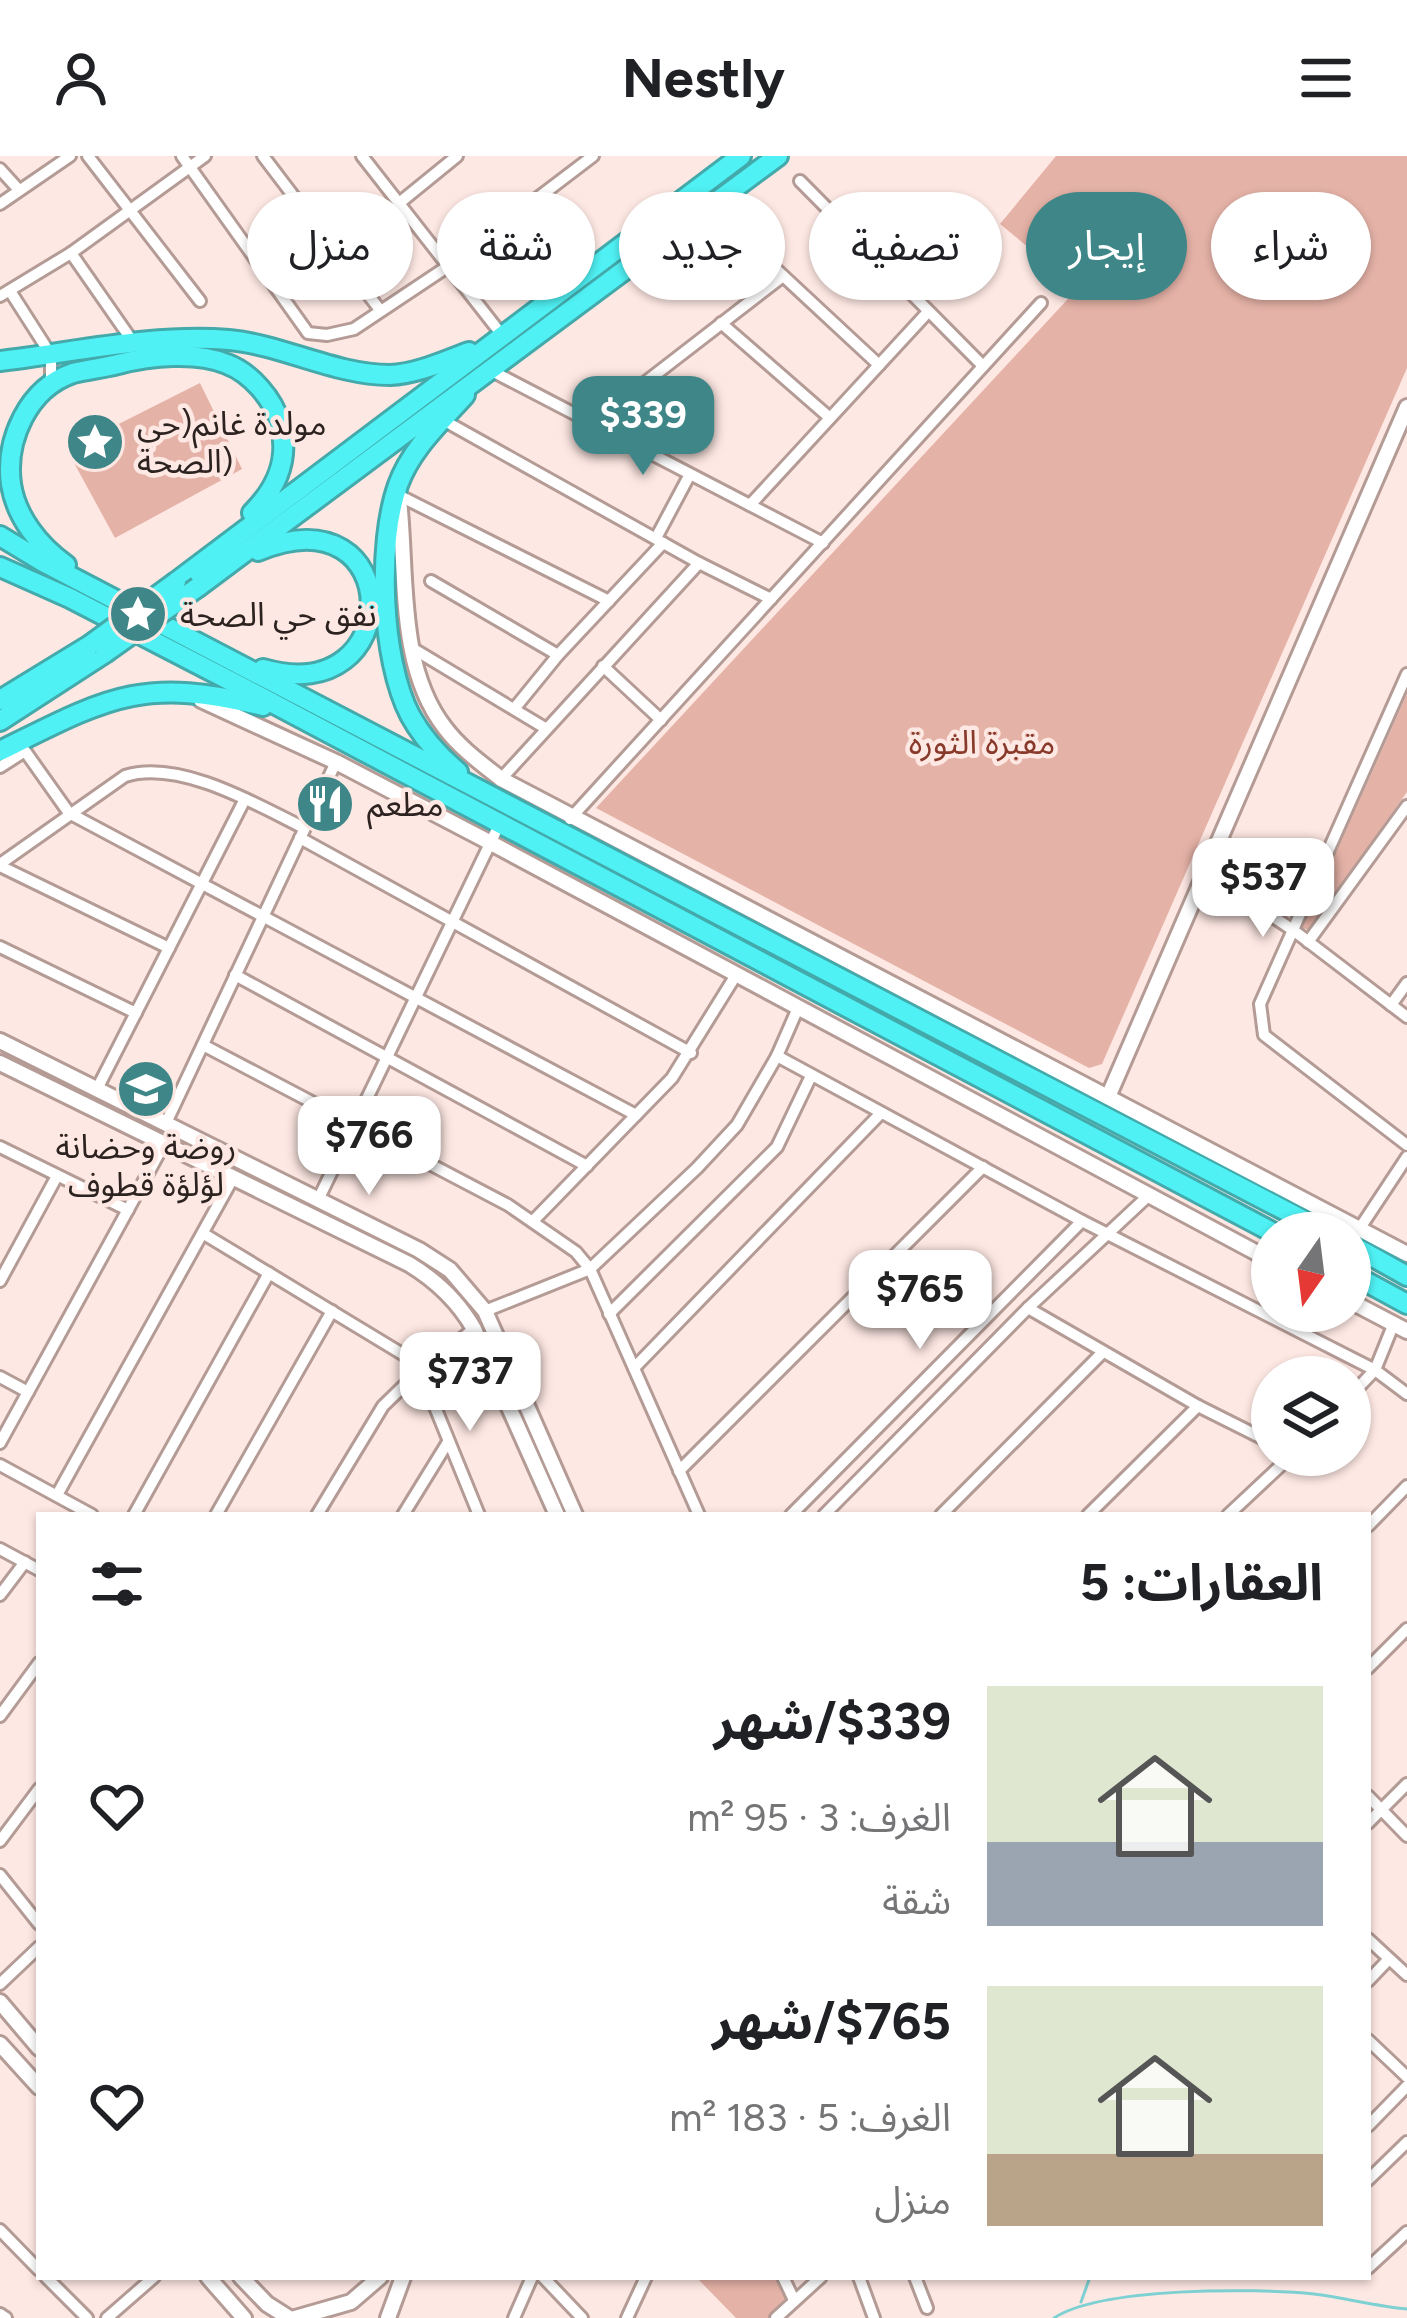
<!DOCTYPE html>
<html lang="ar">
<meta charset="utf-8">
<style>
body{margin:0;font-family:Figtree,"Noto Sans Arabic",sans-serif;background:#f2f2f2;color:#202124;direction:rtl;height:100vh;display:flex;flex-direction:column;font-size:45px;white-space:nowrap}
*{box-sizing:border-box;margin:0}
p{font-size:39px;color:#757577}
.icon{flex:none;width:66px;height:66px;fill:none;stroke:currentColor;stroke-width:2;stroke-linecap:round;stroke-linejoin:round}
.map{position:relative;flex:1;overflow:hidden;direction:ltr}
.drawer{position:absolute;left:36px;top:1356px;width:1335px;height:768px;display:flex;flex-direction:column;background:#fff;border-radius:0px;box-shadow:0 3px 9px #0004;direction:rtl}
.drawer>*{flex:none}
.guide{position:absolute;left:36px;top:36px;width:1335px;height:108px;direction:rtl;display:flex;gap:24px}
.needle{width:78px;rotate:194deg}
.tools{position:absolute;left:1251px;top:1056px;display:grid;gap:24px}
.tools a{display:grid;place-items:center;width:120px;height:120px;border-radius:50%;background:#fff;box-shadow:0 3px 9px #0004;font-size:60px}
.price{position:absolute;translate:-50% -102px;padding:0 27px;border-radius:24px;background:#fff;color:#222;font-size:39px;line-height:78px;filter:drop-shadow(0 3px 6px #0008)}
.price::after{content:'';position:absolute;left:50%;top:72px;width:36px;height:27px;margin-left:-18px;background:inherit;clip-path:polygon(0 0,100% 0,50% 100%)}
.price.current{background:#3e8687;color:#fff}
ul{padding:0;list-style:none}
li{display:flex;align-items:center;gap:36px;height:300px;padding:0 48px}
li span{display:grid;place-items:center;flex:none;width:336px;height:240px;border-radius:0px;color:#555}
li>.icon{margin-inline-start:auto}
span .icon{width:144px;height:144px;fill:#fffc;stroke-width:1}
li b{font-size:51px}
h2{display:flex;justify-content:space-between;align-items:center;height:144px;padding:0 48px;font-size:51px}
.tag{padding:0 42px;border-radius:54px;background:#fff;box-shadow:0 3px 9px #0004;font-size:42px;line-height:108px}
.tag.current{background:#3e8687;color:#fff}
header{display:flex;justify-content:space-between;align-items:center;height:156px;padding:0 48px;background:#fff;font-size:54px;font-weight:700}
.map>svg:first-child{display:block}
.green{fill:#e5b2a7}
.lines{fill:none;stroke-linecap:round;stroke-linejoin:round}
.stream{stroke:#7ed1d3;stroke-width:3}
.street-casing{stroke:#b49b95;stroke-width:16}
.secondary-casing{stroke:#b49b95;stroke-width:20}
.highway-casing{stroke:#43a9aa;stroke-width:24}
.street{stroke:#fff;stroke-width:10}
.secondary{stroke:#fff;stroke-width:14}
.highway{stroke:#4ff1f4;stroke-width:18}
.highway-bridge-casing{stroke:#43a9aa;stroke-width:24;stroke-linecap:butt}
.highway-bridge{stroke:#4ff1f4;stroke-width:18}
.labels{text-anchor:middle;stroke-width:9;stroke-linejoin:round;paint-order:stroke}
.poi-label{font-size:33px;fill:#2c2320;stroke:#fee8e3;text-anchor:start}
.park-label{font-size:33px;fill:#88392a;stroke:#fee8e3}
</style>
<header><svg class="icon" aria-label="menu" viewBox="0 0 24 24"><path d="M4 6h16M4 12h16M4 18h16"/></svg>Nestly<svg class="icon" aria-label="person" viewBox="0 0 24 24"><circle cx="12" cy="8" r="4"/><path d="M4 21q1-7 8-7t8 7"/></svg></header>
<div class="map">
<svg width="1407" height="2162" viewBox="0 0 1407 2162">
<rect width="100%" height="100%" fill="#fee8e3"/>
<g class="green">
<path d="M1056 0H1407V212L1102 908 1089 912 596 652 1078 132 1000 68Z"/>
<path d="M200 227 242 313 115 382 67 294Z"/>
<path d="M1407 538V636L1309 774 1302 772Z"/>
<path d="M776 2121 787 2143 769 2162H736L697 2122Z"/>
</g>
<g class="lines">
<g class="stream">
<path d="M1081 2146 1090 2121"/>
<path d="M1054 2162C1101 2131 1255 2132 1314 2138 1345 2142 1376 2150 1407 2153"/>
</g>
<g class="street-casing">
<g id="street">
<path d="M88 0 200 145"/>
<path d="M182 0 308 177 327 179 354 173 447 111 593 0"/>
<path d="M263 0 380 154"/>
<path d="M362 0 502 179"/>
<path d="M0 13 19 34"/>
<path d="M800 25 983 210"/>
<path d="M0 48 70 0"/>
<path d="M398 48 457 0"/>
<path d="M71 97 133 186"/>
<path d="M765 103 879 209"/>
<path d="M10 135 51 199V228"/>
<path d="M0 140 71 97 205 0"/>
<path d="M721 167 830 262"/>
<path d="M490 214 823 387"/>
<path d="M443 264 699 407 771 443"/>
<path d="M590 269 783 120"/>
<path d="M398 339 609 445"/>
<path d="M750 349 927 157"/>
<path d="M656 382 689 320"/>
<path d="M431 425 558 499"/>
<path d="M412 492 545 572"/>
<path d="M603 510 661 564"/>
<path d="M1407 518 1260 848 1264 879 1407 989"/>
<path d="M514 553 558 499 663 387"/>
<path d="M0 611 25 595 69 657 636 959"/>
<path d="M501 623 699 407"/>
<path d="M570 663 1041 147"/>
<path d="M300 682 691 897"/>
<path d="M0 708 125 620C179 603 256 648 304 672"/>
<path d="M0 710 169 792"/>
<path d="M1205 716 1293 774 1407 861"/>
<path d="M1308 786 1407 650"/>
<path d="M0 791 136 857"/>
<path d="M235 819 587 1010"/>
<path d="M1391 849 1407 827"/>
<path d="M203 889 508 1049 576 1096 590 1113 699 1359"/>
<path d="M777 900 1082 1065 1375 1214 1407 1238"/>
<path d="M97 933 245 643"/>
<path d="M165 969 336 606"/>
<path d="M0 991 128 1054"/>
<path d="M318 1044 500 667"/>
<path d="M533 1065 672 922 736 819"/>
<path d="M204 1078 404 1199 420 1214 479 1359"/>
<path d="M1356 1078 1407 1001"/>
<path d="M0 1125 57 1020"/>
<path d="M1028 1152 1198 1250 1272 1287"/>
<path d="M485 1155 590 1113 697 1012 737 969 777 900 798 852"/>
<path d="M609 1158 777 991 811 920"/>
<path d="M634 1212 881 957"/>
<path d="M0 1221 28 1236"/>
<path d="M1350 1240 1375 1214 1394 1167"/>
<path d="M0 1287 164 988"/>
<path d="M0 1309 92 1359"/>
<path d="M679 1315 983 1011"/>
<path d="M57 1339 233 1022"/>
<path d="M134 1359 269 1117"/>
<path d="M216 1359 332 1155"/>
<path d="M317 1359 383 1250 420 1214 474 1173"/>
<path d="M403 1359 448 1286"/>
<path d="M791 1359 1082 1065"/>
<path d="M824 1359 1028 1152 1147 1041"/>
<path d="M941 1359 1103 1196"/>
<path d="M1088 1359 1198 1250"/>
<path d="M1228 1359 1292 1299"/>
<path d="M1368 1370 1407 1330"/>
<path d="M0 1393 39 1414"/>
<path d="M0 1439 25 1406"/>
<path d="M1368 1512 1407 1473"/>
<path d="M0 1560 39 1507"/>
<path d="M1368 1640 1407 1680"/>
<path d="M1368 1667 1407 1628"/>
<path d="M0 1685 39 1633"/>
<path d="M0 1719 39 1768"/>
<path d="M1368 1783 1407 1819"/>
<path d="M1368 1825 1388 1804"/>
<path d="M0 1828 39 1791"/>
<path d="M1368 1884 1407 1921"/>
<path d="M1368 1970 1407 1930"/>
<path d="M1368 2024 1407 1986"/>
<path d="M0 2074 39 2114"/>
<path d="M1368 2112 1407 2076"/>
<path d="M46 2121 87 2162"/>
<path d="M543 2121 582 2162"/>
<path d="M783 2121 794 2144"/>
<path d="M859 2121 874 2162"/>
<path d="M915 2121 927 2152"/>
<path d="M0 2158 6 2162"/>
<path d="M107 2162 154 2121"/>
<path d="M514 2162 532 2121"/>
<path d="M627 2162 646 2121"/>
<path d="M776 2162 821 2121"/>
</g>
</g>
<g class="secondary-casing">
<g id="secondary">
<path d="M398 335C408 410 395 508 445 572 460 592 481 607 501 623L1407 1098"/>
<path d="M201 544 336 606 491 687 1272 1105"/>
<path d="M0 885 419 1094 450 1114 485 1155 575 1359"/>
<path d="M0 907 409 1108C437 1125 458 1145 474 1173L557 1359"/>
<path d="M1108 941 1407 251"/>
<path d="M1350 1145 1407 1175"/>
<path d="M0 1846 39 1892"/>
<path d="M0 1888 39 1931"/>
<path d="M208 2121 244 2162"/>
<path d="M241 2121 267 2148 289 2162"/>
<path d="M295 2162 351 2146 380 2121"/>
<path d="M388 2162 403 2121"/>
</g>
</g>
<g class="highway-casing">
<g id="highway">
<path d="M0 205C75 196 153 178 229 184 283 189 335 219 390 219 417 218 444 205 469 196"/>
<path d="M0 380 43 406 1328 1077"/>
<path d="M258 395C407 333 408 555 263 513"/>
<path d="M66 409C39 390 16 361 11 328 5 284 28 232 73 217 88 213 104 212 118 208 150 200 196 195 227 208 251 217 273 243 280 267 290 303 277 332 252 357"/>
<path d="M0 411 70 442 244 532 1274 1077"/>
<path d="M176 426 741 0"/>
<path d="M198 431 778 0"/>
<path d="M0 544 90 489"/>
<path d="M0 565 105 497"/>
<path d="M0 595C107 542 141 520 263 550"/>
<path d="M458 616C439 600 422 581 410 559 381 503 377 388 398 329 411 293 440 267 465 239"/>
<path d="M1350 1088 1407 1120"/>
<path d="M1350 1117 1407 1148"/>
</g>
</g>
<use href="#street" class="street"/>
<use href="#secondary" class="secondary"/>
<use href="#highway" class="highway"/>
<g class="highway-bridge-casing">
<g id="highway-bridge">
<path d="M90 489 176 426"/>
<path d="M105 497 198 431"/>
</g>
</g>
<use href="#highway-bridge" class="highway-bridge"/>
</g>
<defs>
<g id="sight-disc" transform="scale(3)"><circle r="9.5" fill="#3e8687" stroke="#fee8e3"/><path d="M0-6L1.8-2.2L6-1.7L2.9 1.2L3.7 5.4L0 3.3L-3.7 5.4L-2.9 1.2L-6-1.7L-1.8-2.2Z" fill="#fff"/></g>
<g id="restaurant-disc" transform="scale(3)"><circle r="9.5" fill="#3e8687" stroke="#fee8e3"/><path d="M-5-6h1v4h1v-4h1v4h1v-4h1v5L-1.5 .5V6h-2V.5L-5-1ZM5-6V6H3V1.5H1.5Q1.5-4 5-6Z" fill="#fff"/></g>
<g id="school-disc" transform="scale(3)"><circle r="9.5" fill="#3e8687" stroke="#fee8e3"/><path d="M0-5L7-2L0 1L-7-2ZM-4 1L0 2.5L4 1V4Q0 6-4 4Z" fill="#fff"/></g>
</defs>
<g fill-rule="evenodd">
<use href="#sight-disc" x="95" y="286"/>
<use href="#sight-disc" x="138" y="458"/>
<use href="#restaurant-disc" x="325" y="648"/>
<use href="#school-disc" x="146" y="933"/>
</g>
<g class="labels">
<g class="poi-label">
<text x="137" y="279">مولدة غانم(حي<tspan x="137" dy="38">الصحة)</tspan></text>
<text x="180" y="470">نفق حي الصحة</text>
<text x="367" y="660">مطعم</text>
<text x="146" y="1002" text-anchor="middle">روضة وحضانة<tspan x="146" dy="38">لؤلؤة قطوف</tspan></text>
</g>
<g class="park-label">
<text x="982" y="598">مقبرة الثورة</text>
</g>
</g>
</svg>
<div class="tools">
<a><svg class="needle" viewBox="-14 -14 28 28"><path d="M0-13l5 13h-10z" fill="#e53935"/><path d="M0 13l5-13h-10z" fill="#757577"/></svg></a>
<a><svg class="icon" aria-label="layers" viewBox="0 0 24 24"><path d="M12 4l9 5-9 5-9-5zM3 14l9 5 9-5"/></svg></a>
</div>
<b class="price current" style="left:643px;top:322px">$339</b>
<b class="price" style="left:1263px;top:784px">$537</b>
<b class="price" style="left:369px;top:1042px">$766</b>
<b class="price" style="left:920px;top:1196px">$765</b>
<b class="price" style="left:470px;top:1278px">$737</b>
<div class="guide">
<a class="tag">شراء</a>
<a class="tag current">إيجار</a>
<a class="tag">تصفية</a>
<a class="tag">جديد</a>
<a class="tag">شقة</a>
<a class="tag">منزل</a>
</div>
<section class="drawer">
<h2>العقارات: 5<svg class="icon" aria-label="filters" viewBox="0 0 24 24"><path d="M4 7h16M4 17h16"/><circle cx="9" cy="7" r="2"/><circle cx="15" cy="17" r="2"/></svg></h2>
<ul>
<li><span style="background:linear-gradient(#dfe7d0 65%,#9aa5b1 0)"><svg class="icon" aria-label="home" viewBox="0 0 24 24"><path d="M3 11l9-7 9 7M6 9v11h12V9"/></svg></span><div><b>$339/شهر</b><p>الغرف: 3 · 95 m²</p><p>شقة</p></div><svg class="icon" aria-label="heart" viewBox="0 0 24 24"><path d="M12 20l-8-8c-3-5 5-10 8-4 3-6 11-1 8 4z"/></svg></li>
<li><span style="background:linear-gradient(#dfe7d0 70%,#b9a48a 0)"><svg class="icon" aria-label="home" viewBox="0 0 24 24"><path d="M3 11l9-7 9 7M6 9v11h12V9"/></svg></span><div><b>$765/شهر</b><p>الغرف: 5 · 183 m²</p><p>منزل</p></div><svg class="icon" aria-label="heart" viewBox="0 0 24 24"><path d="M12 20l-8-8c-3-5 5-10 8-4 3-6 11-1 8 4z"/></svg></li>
</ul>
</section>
</div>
